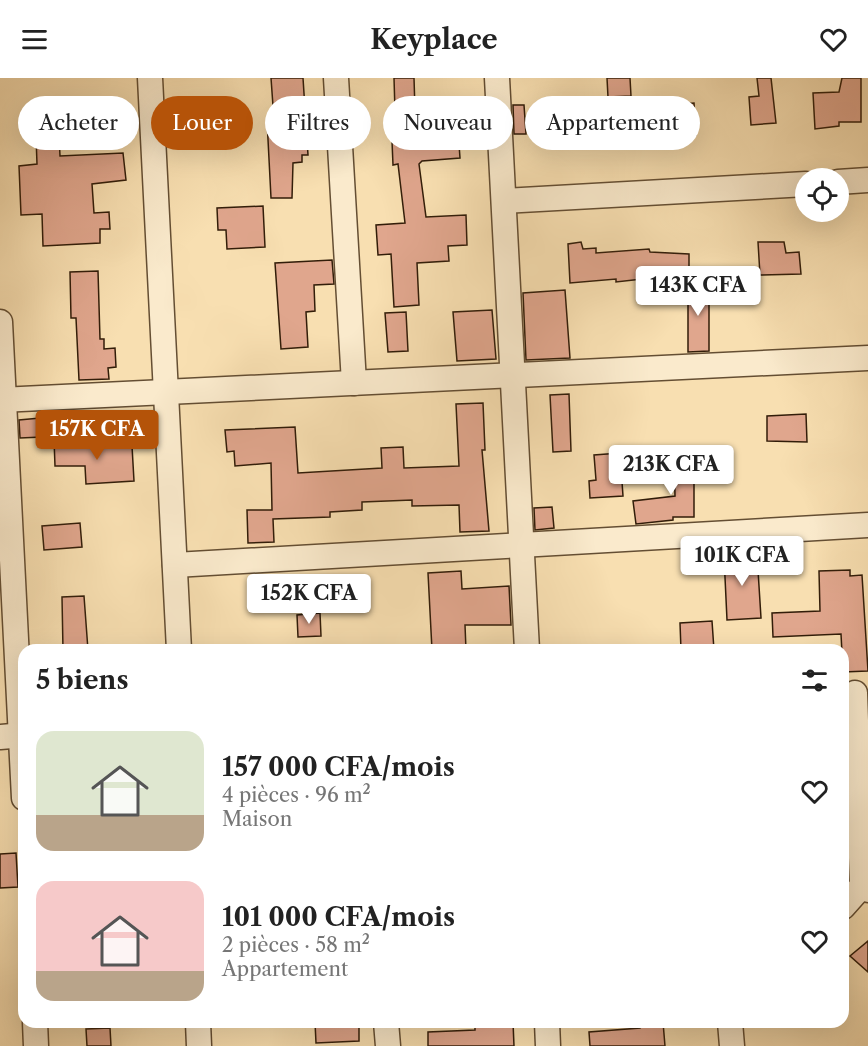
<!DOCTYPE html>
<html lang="fr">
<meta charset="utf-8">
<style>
body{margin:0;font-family:"Libre Caslon Text",serif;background:#f2f2f2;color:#222;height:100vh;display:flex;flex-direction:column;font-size:22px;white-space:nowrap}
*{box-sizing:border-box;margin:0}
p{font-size:20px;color:#767676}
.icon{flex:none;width:33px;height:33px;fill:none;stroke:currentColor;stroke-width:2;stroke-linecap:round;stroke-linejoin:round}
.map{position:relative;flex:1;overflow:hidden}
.sheet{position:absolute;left:18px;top:566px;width:831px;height:384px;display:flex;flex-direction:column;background:#fff;border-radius:18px;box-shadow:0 6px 24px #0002}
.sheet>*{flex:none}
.top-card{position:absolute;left:18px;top:18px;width:832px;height:54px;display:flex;gap:12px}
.fabs{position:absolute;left:795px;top:90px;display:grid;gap:12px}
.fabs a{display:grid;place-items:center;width:54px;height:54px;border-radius:50%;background:#fff;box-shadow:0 6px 24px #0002;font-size:30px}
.price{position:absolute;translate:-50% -51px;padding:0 14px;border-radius:6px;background:#fff;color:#222;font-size:20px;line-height:39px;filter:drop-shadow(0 2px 3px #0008)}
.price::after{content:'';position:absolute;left:50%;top:36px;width:18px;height:14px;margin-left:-9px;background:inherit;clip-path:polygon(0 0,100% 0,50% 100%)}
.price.active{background:#b45309;color:#fff}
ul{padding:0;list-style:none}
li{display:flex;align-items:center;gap:18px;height:150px;padding:0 18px}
li span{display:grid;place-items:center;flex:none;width:168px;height:120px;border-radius:18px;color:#555}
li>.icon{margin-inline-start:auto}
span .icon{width:72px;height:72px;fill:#fffc;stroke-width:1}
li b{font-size:26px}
h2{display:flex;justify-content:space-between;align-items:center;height:72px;padding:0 18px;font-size:26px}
.chip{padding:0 21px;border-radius:27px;background:#fff;box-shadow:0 6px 24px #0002;font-size:21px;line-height:54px}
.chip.active{background:#b45309;color:#fff}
header{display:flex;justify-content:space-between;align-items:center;height:78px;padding:0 18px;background:#fff;font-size:27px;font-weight:700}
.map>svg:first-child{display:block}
.building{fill:#e0a68d;stroke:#321d09;stroke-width:1.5}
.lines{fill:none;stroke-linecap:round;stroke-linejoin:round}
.minor-casing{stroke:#644e33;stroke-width:27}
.minor{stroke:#faeacc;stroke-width:24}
</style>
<header><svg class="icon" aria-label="menu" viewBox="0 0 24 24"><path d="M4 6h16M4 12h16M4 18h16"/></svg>Keyplace<svg class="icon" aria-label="heart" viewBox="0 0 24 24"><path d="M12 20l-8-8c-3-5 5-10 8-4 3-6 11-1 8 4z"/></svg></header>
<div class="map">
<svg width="868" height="968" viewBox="0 0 868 968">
<rect width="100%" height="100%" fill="#f8dfb1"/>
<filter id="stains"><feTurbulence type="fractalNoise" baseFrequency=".00333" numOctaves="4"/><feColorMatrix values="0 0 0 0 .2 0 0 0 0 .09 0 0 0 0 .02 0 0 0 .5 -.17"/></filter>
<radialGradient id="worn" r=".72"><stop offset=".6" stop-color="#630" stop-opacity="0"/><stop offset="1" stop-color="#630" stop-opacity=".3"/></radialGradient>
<g class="building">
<path d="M271 0H303L308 77H302V84L293 85 292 120H271L267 42H274Z"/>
<path d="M394 0H414L415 32 395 33Z"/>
<path d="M607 0H630L631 18 608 19Z"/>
<path d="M757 0H771L776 45 751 47 749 19 759 18Z"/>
<path d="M842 0H861V44H839V48L815 51 813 15 839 14Z"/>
<path d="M694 25 696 57 678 59V54L668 55 666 27Z"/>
<path d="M513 27H524L526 56H514Z"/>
<path d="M474 42H485V65L459 66 460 80 422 83 419 86 426 139 466 137 467 167 448 168 449 183 417 185 419 227 394 229 391 176 378 177 376 147 405 145 398 86 393 87 392 63 425 62 424 47Z"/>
<path d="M59 57 60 78 123 75 126 102 92 106 94 135 109 134 110 151H100V165L43 168 42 136 21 137 19 88 37 86 36 58Z"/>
<path d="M263 128 265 169 227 171 226 152H218L217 130Z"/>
<path d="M581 164 583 171 596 170V175L649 171 650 174 689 176V198H651V200L616 204V201L570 205 568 166Z"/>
<path d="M758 164H784L786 175 799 174 801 196 760 197Z"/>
<path d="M332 182 334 206 314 207 315 233 306 234 308 269 281 271 275 185Z"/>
<path d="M98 193 100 261H104V271L115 270 116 289 108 290 109 301 79 302 76 240H71L70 194Z"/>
<path d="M688 204H709V273L688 274Z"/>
<path d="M565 212 570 280 526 282 523 215Z"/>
<path d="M492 232 496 281 457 283 453 234Z"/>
<path d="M406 234 408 273 388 274 385 235Z"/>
<path d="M569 316 571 373 553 374 550 317Z"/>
<path d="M483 325 485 372H482L489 453 460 454 459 427 412 428V422L362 424V432L330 434V439L273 441 274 464 248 465 247 432H272L271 385 235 388 234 373 227 374 225 352 295 349 298 395 382 390 381 370 403 369 404 390 459 388 456 326Z"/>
<path d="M806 336 807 364 767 363V338Z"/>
<path d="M40 340 42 359 20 360 19 342Z"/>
<path d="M54 361H78V367L132 368 134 403 86 406 85 388H55Z"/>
<path d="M620 375 623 418 590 420 589 403 596 402 594 377Z"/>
<path d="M674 376H694V439H673V442L636 446 633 423 675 418Z"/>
<path d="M552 429 554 450 535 452 534 430Z"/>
<path d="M80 445 82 469 44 472 42 448Z"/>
<path d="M757 476 761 540 727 542 724 478Z"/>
<path d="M850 492V498L862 497 868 593 843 594 841 556 773 559 772 535 820 533 819 493Z"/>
<path d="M461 493 462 511 509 508 511 547H465L466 572H432L428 495Z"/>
<path d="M84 518 88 572H63L62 519Z"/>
<path d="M320 535 321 558 298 559 297 537Z"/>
<path d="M712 543 714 572H681L680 545Z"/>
<path d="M16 775 18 809 0 810V776Z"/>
<path d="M868 863V894L850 878Z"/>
<path d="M315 944H359V963L316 965Z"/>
<path d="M475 944H513L514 968H428V954L475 952Z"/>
<path d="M640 944H663L665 968H590L589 954 640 950Z"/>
<path d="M110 950 111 968H87L86 951Z"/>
</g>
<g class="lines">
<g class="minor-casing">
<g id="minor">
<path d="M150 0 179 572"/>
<path d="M336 0 354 305"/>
<path d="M497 0 527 572"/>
<path d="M838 104 868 102"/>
<path d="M504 123 806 106"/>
<path d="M0 244 24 720"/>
<path d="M0 322 868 280"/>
<path d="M175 487 868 447"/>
<path d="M855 615 862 807 868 812"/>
<path d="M0 659 24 657"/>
<path d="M843 829 868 801"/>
<path d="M35 944 36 968"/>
<path d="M198 944 199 968"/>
<path d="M386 944 388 968"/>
<path d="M547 944 548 968"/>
<path d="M730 944 732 968"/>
</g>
</g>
<use href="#minor" class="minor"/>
</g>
<rect width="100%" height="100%" filter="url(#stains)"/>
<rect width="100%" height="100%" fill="url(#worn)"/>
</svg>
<div class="fabs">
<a><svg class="icon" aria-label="locate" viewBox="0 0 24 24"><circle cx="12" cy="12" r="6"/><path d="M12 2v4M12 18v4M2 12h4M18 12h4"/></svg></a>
</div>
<b class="price" style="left:698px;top:239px">143K CFA</b>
<b class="price active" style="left:97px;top:383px">157K CFA</b>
<b class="price" style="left:671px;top:418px">213K CFA</b>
<b class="price" style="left:742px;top:509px">101K CFA</b>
<b class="price" style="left:309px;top:547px">152K CFA</b>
<div class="top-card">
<a class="chip">Acheter</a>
<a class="chip active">Louer</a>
<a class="chip">Filtres</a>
<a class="chip">Nouveau</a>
<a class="chip">Appartement</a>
</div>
<section class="sheet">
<h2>5 biens<svg class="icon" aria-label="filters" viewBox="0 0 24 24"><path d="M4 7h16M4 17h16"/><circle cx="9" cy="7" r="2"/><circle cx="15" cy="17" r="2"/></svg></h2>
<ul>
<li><span style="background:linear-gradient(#dfe7d0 70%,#b9a48a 0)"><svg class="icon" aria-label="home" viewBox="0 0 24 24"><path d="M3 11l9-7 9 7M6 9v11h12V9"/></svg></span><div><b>157 000 CFA/mois</b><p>4 pièces · 96 m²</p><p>Maison</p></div><svg class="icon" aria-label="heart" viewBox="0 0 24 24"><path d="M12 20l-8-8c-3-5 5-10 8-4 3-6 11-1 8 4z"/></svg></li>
<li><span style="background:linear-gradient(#f6c9c9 75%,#b9a48a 0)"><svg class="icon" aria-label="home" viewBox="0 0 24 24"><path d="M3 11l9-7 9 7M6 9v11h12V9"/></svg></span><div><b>101 000 CFA/mois</b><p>2 pièces · 58 m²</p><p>Appartement</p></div><svg class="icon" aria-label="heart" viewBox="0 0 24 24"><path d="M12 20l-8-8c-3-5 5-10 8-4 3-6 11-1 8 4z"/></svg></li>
</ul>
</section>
</div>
